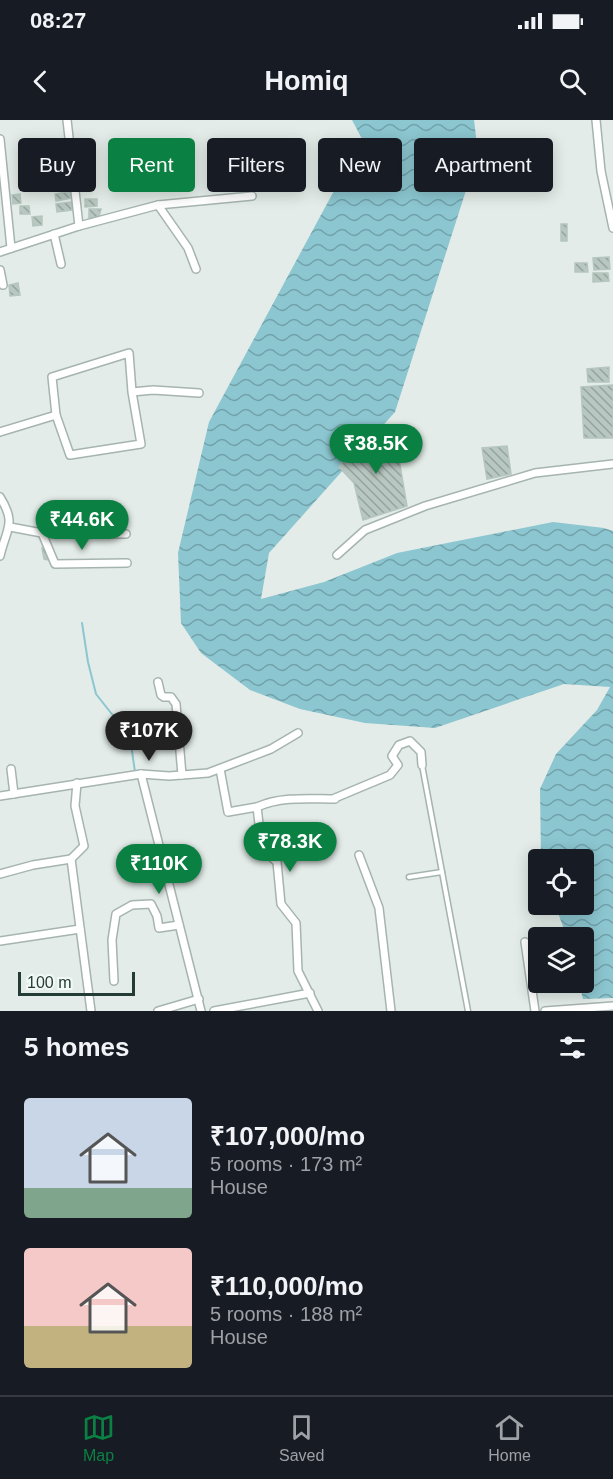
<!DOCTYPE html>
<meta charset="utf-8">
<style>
body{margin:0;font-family:Arial,sans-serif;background:#242831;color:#f1f3f6;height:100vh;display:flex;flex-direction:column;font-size:22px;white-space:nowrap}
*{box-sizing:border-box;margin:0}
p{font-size:20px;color:#9ea1a6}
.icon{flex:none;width:33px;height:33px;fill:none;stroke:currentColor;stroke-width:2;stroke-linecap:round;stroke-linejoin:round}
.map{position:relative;height:891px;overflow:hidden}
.sheet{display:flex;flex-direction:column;background:#171b24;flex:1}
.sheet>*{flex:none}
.hud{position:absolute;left:18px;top:18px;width:578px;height:54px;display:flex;gap:12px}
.controls{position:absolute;left:528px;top:729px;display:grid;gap:12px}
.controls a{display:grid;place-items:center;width:66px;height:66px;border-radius:6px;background:#171b24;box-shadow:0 3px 15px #0003;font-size:30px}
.scale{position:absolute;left:18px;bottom:15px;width:117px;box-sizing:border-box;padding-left:6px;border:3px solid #233d36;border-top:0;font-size:16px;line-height:21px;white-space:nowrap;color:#233d36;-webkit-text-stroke:4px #f3f9f6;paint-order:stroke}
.price{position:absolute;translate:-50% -51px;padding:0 14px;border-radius:21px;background:#0b8043;color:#fff;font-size:20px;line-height:39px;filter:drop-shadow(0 2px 3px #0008)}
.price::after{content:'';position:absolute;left:50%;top:36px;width:18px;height:14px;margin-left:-9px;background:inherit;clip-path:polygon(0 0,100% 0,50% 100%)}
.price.current{background:#222;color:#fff}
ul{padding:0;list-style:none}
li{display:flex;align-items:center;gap:18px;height:150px;padding:0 24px}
li span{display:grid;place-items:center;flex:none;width:168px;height:120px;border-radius:6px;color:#555}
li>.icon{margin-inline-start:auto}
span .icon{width:72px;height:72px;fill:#fffc;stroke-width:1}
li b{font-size:26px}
h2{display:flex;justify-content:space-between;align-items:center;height:72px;padding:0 24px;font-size:26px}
.pill{padding:0 21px;border-radius:6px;background:#171b24;box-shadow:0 3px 15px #0003;font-size:21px;line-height:54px}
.pill.current{background:#0b8043;color:#fff}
.status{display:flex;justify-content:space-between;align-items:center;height:42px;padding:0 30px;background:#171b24;direction:ltr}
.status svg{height:16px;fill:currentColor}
header{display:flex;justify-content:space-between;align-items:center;height:78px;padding:0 24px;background:#171b24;font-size:27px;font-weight:700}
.menu{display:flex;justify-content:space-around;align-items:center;height:84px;border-top:2px solid #363941;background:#171b24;font-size:16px;color:#9ea1a6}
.menu a{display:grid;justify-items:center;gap:3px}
.menu .current{color:#0b8043}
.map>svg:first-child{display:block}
.water{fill:url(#water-waves)}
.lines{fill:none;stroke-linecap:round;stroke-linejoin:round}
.stream{stroke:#8cc6d0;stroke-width:2}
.building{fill:url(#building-back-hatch);stroke:#b5c6bf;stroke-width:1.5}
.lane-casing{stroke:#a6b4af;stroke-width:7}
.street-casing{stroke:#a6b4af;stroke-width:10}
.lane{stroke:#fff;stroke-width:4}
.street{stroke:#fff;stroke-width:7}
</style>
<div class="status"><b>08:27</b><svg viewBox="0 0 49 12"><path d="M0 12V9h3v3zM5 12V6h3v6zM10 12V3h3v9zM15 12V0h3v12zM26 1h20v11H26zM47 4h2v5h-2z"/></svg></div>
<header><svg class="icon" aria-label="back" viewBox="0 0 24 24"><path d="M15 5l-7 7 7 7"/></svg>Homiq<svg class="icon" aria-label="search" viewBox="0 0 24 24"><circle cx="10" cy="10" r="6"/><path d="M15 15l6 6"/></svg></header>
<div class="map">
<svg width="613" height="891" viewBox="0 0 613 891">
<defs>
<pattern id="water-waves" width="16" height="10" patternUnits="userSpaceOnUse" patternTransform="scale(1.5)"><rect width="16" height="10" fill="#8cc6d0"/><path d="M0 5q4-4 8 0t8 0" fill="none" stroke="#72a2aa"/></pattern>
<pattern id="building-back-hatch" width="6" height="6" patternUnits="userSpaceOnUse" patternTransform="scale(1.5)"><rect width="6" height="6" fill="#b8c7c1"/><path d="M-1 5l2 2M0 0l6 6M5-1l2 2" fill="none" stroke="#95a39e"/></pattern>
</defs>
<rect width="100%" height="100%" fill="#e3ece8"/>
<path class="water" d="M352 0H474L478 33 395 292 269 433 261 479 324 462 397 433 553 402 604 408 613 411V878L583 879 579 863 584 862V818L567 817 555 785 584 784V740L541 739 540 669 556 634 597 590 610 567 564 564 435 608 365 603 300 589 250 570 201 533 181 503 178 433 209 302 362 19Z"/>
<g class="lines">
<path class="stream" d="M82 503 88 542 96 574 130 617 135 652"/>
</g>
<g class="building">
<path d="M63 49 64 58 53 59 52 51Z"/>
<path d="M70 63 71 70 56 71 55 64Z"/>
<path d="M72 71 71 78 56 81 55 74Z"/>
<path d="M20 74 21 83 13 84 12 75Z"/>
<path d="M85 79H97V86L85 87Z"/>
<path d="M71 82 72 90 57 92 56 84Z"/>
<path d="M20 86H29L30 94H20Z"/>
<path d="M89 89H101L98 100 89 98Z"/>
<path d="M42 96V105L33 106 32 97Z"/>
<rect x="561" y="104" width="6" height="17"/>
<path d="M609 137 610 149 594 150 593 138Z"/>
<path d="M575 143H587L588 152H575Z"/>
<path d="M593 153H608L609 161 593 162Z"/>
<path d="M18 163 20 175 10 176 9 165Z"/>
<path d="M609 247V262H588L587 249Z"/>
<path d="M613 265V318H584L581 267Z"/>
<path d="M361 314 395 316 407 386 363 400 354 363 339 347Z"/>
<path d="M507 326 511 354 487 359 482 328Z"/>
<path d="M42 428 47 429 49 438 47 440 44 439Z"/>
</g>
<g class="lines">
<g class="lane-casing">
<g id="lane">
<path d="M422 645 468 891"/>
<path d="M409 757 442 752"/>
</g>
</g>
<g class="street-casing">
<g id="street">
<path d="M67 0 79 106"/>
<path d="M596 0 601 51 613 108"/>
<path d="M0 19 11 128"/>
<path d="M158 85 188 128 196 149"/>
<path d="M54 114 61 144"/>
<path d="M0 132 79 106 158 85 252 76"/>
<path d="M0 150 3 165"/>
<path d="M132 272 141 324 70 335 56 295 52 257 129 233 132 272 153 270 199 273"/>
<path d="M0 312 56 295"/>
<path d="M0 377C17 404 6 409 0 436"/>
<path d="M10 407 42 413 126 414"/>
<path d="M42 413 55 444 127 443"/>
<path d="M78 413 80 388"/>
<path d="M337 435 365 410 425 386 535 353 613 344"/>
<path d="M158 562 161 575 164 577H171L176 584 182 655"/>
<path d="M11 649 14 674"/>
<path d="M220 649 228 692 257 687 262 729 277 742 281 784 296 803 298 851 318 891"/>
<path d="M141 654 201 891"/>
<path d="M0 676 141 654 169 656 208 653 271 629 298 613"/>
<path d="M335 678 390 655 398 645 392 636 399 625 410 621 421 632 422 645"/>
<path d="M257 687C282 676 310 679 335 679"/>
<path d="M359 735 379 788 391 891"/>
<path d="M71 739 91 891"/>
<path d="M0 754 33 745 71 739 84 726 75 686 77 663"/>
<path d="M0 821 80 809"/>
<path d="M525 822 535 891"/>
<path d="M114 861 112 820 116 794 132 785 151 784 157 796 159 808 179 805"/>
<path d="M158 891 199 879"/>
<path d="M214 891 310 873"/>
<path d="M545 891 613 886"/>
</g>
</g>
<use href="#lane" class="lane"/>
<use href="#street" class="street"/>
</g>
</svg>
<div class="controls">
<a><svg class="icon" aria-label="locate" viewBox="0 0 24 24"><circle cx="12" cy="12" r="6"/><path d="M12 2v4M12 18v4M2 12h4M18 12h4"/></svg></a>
<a><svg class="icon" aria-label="layers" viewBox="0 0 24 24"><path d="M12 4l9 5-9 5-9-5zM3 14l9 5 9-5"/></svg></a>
</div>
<div class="scale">100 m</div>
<b class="price" style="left:376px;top:355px">₹38.5K</b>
<b class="price" style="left:82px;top:431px">₹44.6K</b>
<b class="price current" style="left:149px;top:642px">₹107K</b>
<b class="price" style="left:290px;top:753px">₹78.3K</b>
<b class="price" style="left:159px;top:775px">₹110K</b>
<div class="hud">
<a class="pill">Buy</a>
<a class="pill current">Rent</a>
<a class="pill">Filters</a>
<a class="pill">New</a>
<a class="pill">Apartment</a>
</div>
</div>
<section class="sheet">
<h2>5 homes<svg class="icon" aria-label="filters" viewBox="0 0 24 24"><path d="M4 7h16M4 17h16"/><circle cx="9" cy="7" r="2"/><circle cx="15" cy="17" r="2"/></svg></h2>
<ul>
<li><span style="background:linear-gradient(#c9d6e8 75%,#7fa58c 0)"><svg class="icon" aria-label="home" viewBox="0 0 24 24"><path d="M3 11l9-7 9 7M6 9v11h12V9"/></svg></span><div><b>₹107,000/mo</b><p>5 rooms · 173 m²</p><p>House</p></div></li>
<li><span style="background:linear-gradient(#f6c9c9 65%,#c2b280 0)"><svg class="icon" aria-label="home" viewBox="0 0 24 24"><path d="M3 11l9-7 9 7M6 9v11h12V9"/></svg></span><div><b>₹110,000/mo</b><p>5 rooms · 188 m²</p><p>House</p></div></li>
</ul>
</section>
<nav class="menu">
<a class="current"><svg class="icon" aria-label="map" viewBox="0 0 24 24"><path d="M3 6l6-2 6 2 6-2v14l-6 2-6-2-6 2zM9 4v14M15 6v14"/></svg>Map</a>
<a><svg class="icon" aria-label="saved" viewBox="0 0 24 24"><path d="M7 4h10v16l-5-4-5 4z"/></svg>Saved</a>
<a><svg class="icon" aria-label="home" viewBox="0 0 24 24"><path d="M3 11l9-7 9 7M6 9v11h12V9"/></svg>Home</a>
</nav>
